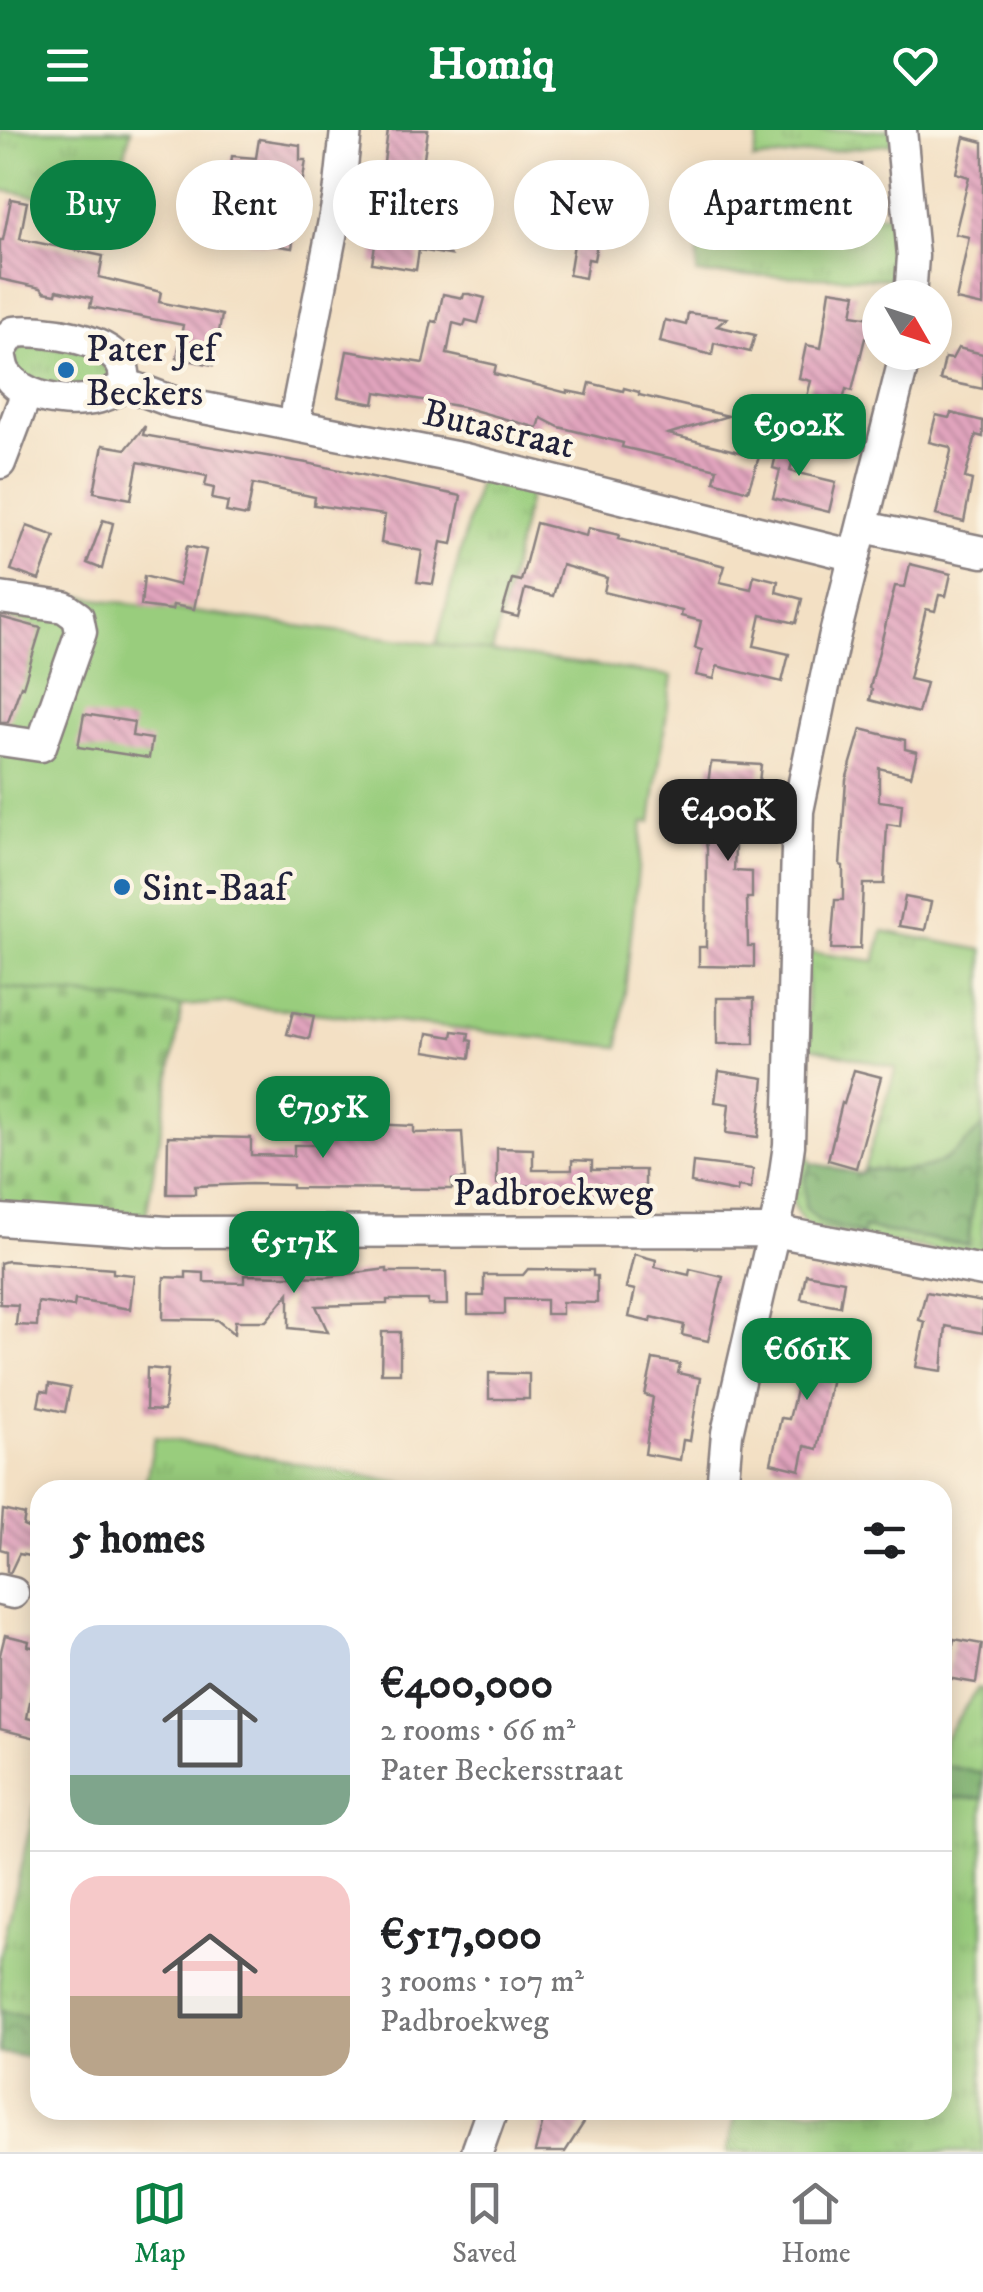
<!DOCTYPE html>
<meta charset="utf-8">
<style>
body{margin:0;font-family:"IM FELL DW Pica",serif;background:#f6f6f6;color:#202124;height:100vh;display:flex;flex-direction:column;font-size:38px;white-space:nowrap}
*{box-sizing:border-box;margin:0}
p{font-size:32px;color:#757577}
.icon{flex:none;width:55px;height:55px;fill:none;stroke:currentColor;stroke-width:2;stroke-linecap:round;stroke-linejoin:round}
.map{position:relative;flex:1;overflow:hidden}
.panel{position:absolute;left:30px;top:1350px;width:922px;height:640px;display:flex;flex-direction:column;background:#fff;border-radius:30px;box-shadow:0 5px 25px #0003}
.panel>*{flex:none}
.hud{position:absolute;left:30px;top:30px;width:925px;height:90px;display:flex;gap:20px}
.needle{width:65px;rotate:129deg}
.tools{position:absolute;left:862px;top:150px;display:grid;gap:20px}
.tools a{display:grid;place-items:center;width:90px;height:90px;border-radius:50%;background:#fff;box-shadow:0 5px 25px #0003;font-size:50px}
.price{position:absolute;translate:-50% -85px;padding:0 22px;border-radius:20px;background:#0b8043;color:#fff;font-size:32px;line-height:65px;filter:drop-shadow(0 2px 5px #0008)}
.price::after{content:'';position:absolute;left:50%;top:60px;width:30px;height:22px;margin-left:-15px;background:inherit;clip-path:polygon(0 0,100% 0,50% 100%)}
.price.active{background:#222;color:#fff}
ul{padding:0;list-style:none}
li{display:flex;align-items:center;gap:30px;height:250px;padding:0 40px}
li+li{border-top:2px solid #e0e0e0}
li span{display:grid;place-items:center;flex:none;width:280px;height:200px;border-radius:30px;color:#555}
li>.icon{margin-inline-start:auto}
span .icon{width:120px;height:120px;fill:#fffc;stroke-width:1}
li b{font-size:42px}
h2{display:flex;justify-content:space-between;align-items:center;height:120px;padding:0 40px;font-size:42px}
.chip{padding:0 35px;border-radius:45px;background:#fff;box-shadow:0 5px 25px #0003;font-size:35px;line-height:90px}
.chip.active{background:#0b8043;color:#fff}
header{display:flex;justify-content:space-between;align-items:center;height:130px;padding:0 40px;background:#0b8043;color:#fff;font-size:45px;font-weight:700}
.tabs{display:flex;justify-content:space-around;align-items:center;height:140px;border-top:2px solid #e0e0e0;background:#fff;font-size:28px;color:#757577}
.tabs a{display:grid;justify-items:center;gap:5px}
.tabs .active{color:#0b8043}
.map>svg:first-child{display:block}
.grass{fill:url(#grass-tufts);stroke:#5e785c;stroke-width:2.5}
.forest{fill:url(#forest-crowns);stroke:#4e6954;stroke-width:2.5}
.cemetery{fill:url(#cemetery-stones);stroke:#5e785c;stroke-width:2.5}
.park{fill:#99cd7d;stroke:#5e785c;stroke-width:2.5}
.building{fill:url(#building-back-hatch)}
.lines{fill:none;stroke-linecap:round;stroke-linejoin:round}
.minor-casing{stroke:#8a8180;stroke-width:35}
.minor{stroke:#fff;stroke-width:30}
.poi-dot{fill:#1f6fb2;stroke:#fcf5e5;stroke-width:4}
.labels{text-anchor:middle;stroke-width:9;stroke-linejoin:round;paint-order:stroke}
.poi-label{font-size:38px;fill:#22223b;stroke:#fcf5e5;text-anchor:start}
.street-label{font-size:38px;fill:#22223b;stroke:#fcf5e5}
</style>
<header><svg class="icon" aria-label="menu" viewBox="0 0 24 24"><path d="M4 6h16M4 12h16M4 18h16"/></svg>Homiq<svg class="icon" aria-label="heart" viewBox="0 0 24 24"><path d="M12 20l-8-8c-3-5 5-10 8-4 3-6 11-1 8 4z"/></svg></header>
<div class="map">
<svg width="983" height="2022" viewBox="0 0 983 2022">
<defs>
<pattern id="grass-tufts" width="24" height="20" patternUnits="userSpaceOnUse" patternTransform="scale(2.5)"><rect width="24" height="20" fill="#99cd7d"/><path d="M3 7l-1-3M5 7V3M7 7l1-3M15 17l-1-3M17 17v-4M19 17l1-3" fill="none" stroke="#84b06d"/></pattern>
<pattern id="forest-crowns" width="20" height="18" patternUnits="userSpaceOnUse" patternTransform="scale(2.5)"><rect width="20" height="18" fill="#7ab06c"/><path d="M2 6a3 3 0 1 1 6 0M12 15a3 3 0 1 1 6 0" fill="none" stroke="#648f5a"/></pattern>
<pattern id="cemetery-stones" width="16" height="16" patternUnits="userSpaceOnUse" patternTransform="scale(2.5)"><rect width="16" height="16" fill="#99cd7d"/><path d="M2 7V4a2 2 0 0 1 4 0v3zM10 15v-3a2 2 0 0 1 4 0v3z" fill="#84b06d"/></pattern>
<pattern id="building-back-hatch" width="6" height="6" patternUnits="userSpaceOnUse" patternTransform="scale(2.5)"><rect width="6" height="6" fill="#e1a4bd"/><path d="M-1 5l2 2M0 0l6 6M5-1l2 2" fill="none" stroke="#b6859b"/></pattern>
</defs>
<rect width="100%" height="100%" fill="#fcf5e5"/>
<filter id="ink" filterUnits="userSpaceOnUse"><feTurbulence type="fractalNoise" baseFrequency=".01" numOctaves="2"/><feDisplacementMap in="SourceGraphic" scale="20" xChannelSelector="R" yChannelSelector="G"/><feConvolveMatrix kernelMatrix="1 2 1 2 8 2 1 2 1" color-interpolation-filters="sRGB"/></filter>
<filter id="wash" filterUnits="userSpaceOnUse"><feTurbulence type="fractalNoise" baseFrequency=".0048" numOctaves="4" result="noise"/><feDisplacementMap in="SourceGraphic" scale="40" xChannelSelector="R" yChannelSelector="G"/><feGaussianBlur stdDeviation="2.25" result="paint"/><feColorMatrix in="noise" values="0 0 0 0 0 0 0 0 0 0 0 0 0 0 0 0 0 1.4 0 .05"/><feComposite in="paint" operator="in"/></filter>
<g filter="url(#wash)">
<rect width="100%" height="100%" fill="#f3e0c4"/>
<g class="grass">
<path d="M0 0H131L111 79 0 60Z"/>
<path d="M760 0H891L892 14 753 30Z"/>
<path d="M899 83 900 149 697 144 699 100Z"/>
<path d="M22 215 83 219 116 246 72 260 15 244V221Z"/>
<path d="M480 346 531 359 492 523 436 515Z"/>
<path d="M883 801 983 820V996C938 1042 927 1043 864 1039L896 938 807 916V822L875 831Z"/>
<path d="M800 1015 812 1033 805 1049 862 1106 863 1098 968 1115 979 1024 983 1020V1129L812 1098C780 1076 795 1049 800 1015Z"/>
<path d="M155 1307 442 1360H144Z"/>
<path d="M978 1558 983 1559V1644L943 1635V1610Z"/>
<path d="M40 1655V1889L0 1881V1827Z"/>
<path d="M943 1668H983V2022H727L737 1980H942Z"/>
</g>
<g class="forest">
<path d="M983 996V1020L979 1024 968 1115 864 1098 861 1108 857 1102 819 1092 805 1077V1049L812 1033 860 1044 864 1039C927 1043 938 1042 983 996Z"/>
<path d="M943 1635 983 1644V1668H943Z"/>
<path d="M0 1881 40 1889V1929L0 1923Z"/>
</g>
<path class="cemetery" d="M0 857 182 876 145 1091 0 1081Z"/>
<path class="park" d="M0 456 672 546 651 692H643L619 917 224 873 182 876 0 857Z"/>
<g id="blocks">
<g class="building">
<path d="M388 0H428L413 103 429 105 450 125 419 120 416 140 372 133 376 109 393 112 395 100 414 77 379 72Z"/>
<path d="M964 7 983 12V176L956 170 969 107 955 104 969 47 956 43Z"/>
<path d="M259 9 300 15V30H306L292 118 248 111 251 94 265 96 272 54H268L270 46 230 42 232 26 256 28Z"/>
<path d="M861 34 865 79 804 82 802 64 831 61 829 37Z"/>
<path d="M11 69 27 72 20 109 103 126 99 147 161 162 159 172 222 185 213 235 177 228 183 195 90 177 92 168 57 160 56 164 44 162 41 158 0 149V110H3Z"/>
<path d="M580 110 597 113 594 130 588 129 585 148 569 145 574 114 580 115Z"/>
<path d="M830 160 856 164 852 185 878 189 875 209 865 208 852 261 846 259 833 310 798 302 811 251 799 248 806 215 821 218Z"/>
<path d="M443 164 463 168 464 164H469L485 168 478 193 466 190 464 196 453 193 447 224 496 235 494 244 567 263V261L587 265 590 253 623 261 624 258 639 262V265L728 286 668 304 759 327 748 361 714 351 717 339 622 317 623 313 559 297 541 288 538 298 463 277 376 262 374 274 338 267 347 221 423 233 432 191 437 192Z"/>
<path d="M688 183 727 188 717 196 755 205 750 222 714 213 712 225 660 212 665 190 686 195Z"/>
<path d="M958 218 983 224V259L940 250 945 228 952 229Z"/>
<path d="M951 283 983 291V307L976 305 965 348 972 350 964 392 936 385 951 321 950 317 929 312 936 285 949 288Z"/>
<path d="M145 296 143 305 307 333 461 366 452 414 441 412 433 454 417 452 422 421 381 413 385 385 314 375 315 367 253 354 247 386 226 382 228 372 212 369 214 358 205 356 207 346 138 332 131 369 94 362 103 315 126 319Z"/>
<path d="M782 298 799 302 790 341 836 352 829 382 773 368 780 340 773 338Z"/>
<path d="M103 390 113 393 102 439 87 433Z"/>
<path d="M536 393 586 406 588 398 619 405 618 409 725 436 720 452 751 459 754 445 778 451 776 462 802 469 796 493 761 485 754 516 789 524 782 552 717 536 714 549 696 545 702 520 695 518 701 491 681 486 682 481 604 462 607 448 562 435 553 466 525 459 518 487 502 483 512 449 521 451Z"/>
<path d="M27 396 55 406 39 450 11 440Z"/>
<path d="M187 416 206 420 194 479 173 475 172 480 141 476 144 446 179 455Z"/>
<path d="M910 434 951 444 946 466 939 465 935 481 926 479 909 549 926 553 918 583 870 570 872 559 870 558 895 456 905 457Z"/>
<path d="M0 487 41 498 23 557 21 556 8 592H0Z"/>
<path d="M84 584 134 592 132 606 152 609 149 628 78 617Z"/>
<path d="M861 599 905 610V619L917 622 911 646 879 638V671L902 674 900 696 887 694 884 754H863L860 819H831L835 770H843V736L840 735 846 650Z"/>
<path d="M711 632 761 635 754 695H736L734 741 752 742V768H747L748 816H754V837L699 836V817H706L707 719 703 689Z"/>
<path d="M905 767 931 772 925 800 899 796Z"/>
<rect x="717" y="868" width="37" height="46"/>
<path d="M293 882 314 886 309 909 287 904Z"/>
<path d="M453 901 469 903 468 910 472 911 470 928 425 921 428 903 452 907Z"/>
<path d="M854 940 881 947 856 1038 828 1030 842 973 844 974Z"/>
<path d="M719 941 764 948 758 1007 726 1003 729 974 715 972Z"/>
<path d="M326 992 414 996V1003L462 1002 465 1049 452 1050V1059L292 1058V1055L251 1054 195 1056V1064H167L168 1006 251 1008V1025L294 1026V1015H324Z"/>
<path d="M497 1018 533 1019V1040H572V1030L592 1031V1040H645V1069L553 1068V1057L497 1054Z"/>
<path d="M693 1032 753 1039 751 1059 738 1057 737 1062 691 1053Z"/>
<path d="M634 1124 656 1130 655 1137 689 1145 690 1139 723 1147 708 1211 682 1205 684 1195 652 1187 651 1192 629 1187 635 1160 626 1158Z"/>
<path d="M7 1131 113 1139V1143L134 1145 130 1179 75 1170 74 1177 38 1172 37 1196 16 1195 18 1175 0 1174V1133Z"/>
<path d="M387 1139V1142H446L447 1175H428V1170H387V1174L316 1176 328 1202 289 1198V1163L266 1191H235L234 1204 217 1190 163 1189 164 1147 186 1148V1142L204 1143V1152L244 1153V1145L326 1147Z"/>
<path d="M528 1139 593 1140V1146H597V1173L562 1172V1184H546V1170L505 1169V1184H468V1166H484V1145H523Z"/>
<path d="M806 1144 844 1151 840 1176 801 1169Z"/>
<path d="M926 1162 983 1172V1203L946 1196 942 1241 916 1237 925 1192 919 1190Z"/>
<path d="M382 1202H400V1243H381Z"/>
<path d="M810 1203 840 1209 817 1319 805 1316 800 1340 771 1333 781 1288 789 1289Z"/>
<path d="M653 1229 680 1234 678 1243 700 1248 690 1311 683 1310 680 1330 645 1324 653 1267 645 1265Z"/>
<path d="M147 1238 168 1240 164 1281 146 1280Z"/>
<path d="M489 1243 529 1244V1269H489Z"/>
<path d="M49 1254 70 1258 65 1282 38 1276 41 1261 48 1262Z"/>
<path d="M3 1380 25 1385 23 1396 35 1401 29 1426 19 1424 10 1443 7 1442V1421L0 1419Z"/>
<path d="M5 1505 29 1511 28 1516 40 1519V1539L36 1538 27 1588 40 1591V1609L0 1599V1525Z"/>
<path d="M954 1509 982 1514 976 1553 947 1548Z"/>
<path d="M546 1980H592L565 2022H535Z"/>
</g>
</g>
</g>
<g filter="url(#ink)">
<use href="#blocks" fill-opacity="0" stroke="#8a8180" stroke-width="2.5"/>
<g class="lines">
<g class="minor-casing">
<g id="minor">
<path d="M901 0 913 126 910 168"/>
<path d="M0 221 13 202C40 198 113 208 123 238 125 243 124 249 125 254 99 279 29 276 7 245 2 239 2 231 0 223"/>
<path d="M125 254 173 272 465 329 855 426"/>
<path d="M294 294 339 65 346 0"/>
<path d="M0 333 27 262"/>
<path d="M864 397 983 422"/>
<path d="M0 468 64 477 78 487 81 502 41 616 0 610"/>
<path d="M0 1090 167 1102 774 1101 983 1141"/>
<path d="M722 1360 727 1303 781 1070 789 1015 798 681 834 508 906 222"/>
<path d="M0 1460 13 1463"/>
<path d="M477 2022 492 1980"/>
</g>
</g>
<use href="#minor" class="minor"/>
</g>
</g>
<g class="poi-dot">
<circle cx="66" cy="240" r="10"/>
<circle cx="122" cy="757" r="10"/>
</g>
<g class="labels">
<g class="poi-label">
<text x="86" y="231">Pater Jef<tspan x="86" dy="44">Beckers</tspan></text>
<text x="142" y="770">Sint-Baaf</text>
</g>
<g class="street-label">
<text transform="translate(499 298) rotate(13)" y="13">Butastraat</text>
<text x="553" y="1075">Padbroekweg</text>
</g>
</g>
</svg>
<div class="tools">
<a><svg class="needle" viewBox="-14 -14 28 28"><path d="M0-13l5 13h-10z" fill="#e53935"/><path d="M0 13l5-13h-10z" fill="#757577"/></svg></a>
</div>
<b class="price" style="left:799px;top:349px">€902K</b>
<b class="price active" style="left:728px;top:734px">€400K</b>
<b class="price" style="left:323px;top:1031px">€795K</b>
<b class="price" style="left:294px;top:1166px">€517K</b>
<b class="price" style="left:807px;top:1273px">€661K</b>
<div class="hud">
<a class="chip active">Buy</a>
<a class="chip">Rent</a>
<a class="chip">Filters</a>
<a class="chip">New</a>
<a class="chip">Apartment</a>
</div>
<section class="panel">
<h2>5 homes<svg class="icon" aria-label="filters" viewBox="0 0 24 24"><path d="M4 7h16M4 17h16"/><circle cx="9" cy="7" r="2"/><circle cx="15" cy="17" r="2"/></svg></h2>
<ul>
<li><span style="background:linear-gradient(#c9d6e8 75%,#7fa58c 0)"><svg class="icon" aria-label="home" viewBox="0 0 24 24"><path d="M3 11l9-7 9 7M6 9v11h12V9"/></svg></span><div><b>€400,000</b><p>2 rooms · 66 m²</p><p>Pater Beckersstraat</p></div></li>
<li><span style="background:linear-gradient(#f6c9c9 60%,#b9a48a 0)"><svg class="icon" aria-label="home" viewBox="0 0 24 24"><path d="M3 11l9-7 9 7M6 9v11h12V9"/></svg></span><div><b>€517,000</b><p>3 rooms · 107 m²</p><p>Padbroekweg</p></div></li>
</ul>
</section>
</div>
<nav class="tabs">
<a class="active"><svg class="icon" aria-label="map" viewBox="0 0 24 24"><path d="M3 6l6-2 6 2 6-2v14l-6 2-6-2-6 2zM9 4v14M15 6v14"/></svg>Map</a>
<a><svg class="icon" aria-label="saved" viewBox="0 0 24 24"><path d="M7 4h10v16l-5-4-5 4z"/></svg>Saved</a>
<a><svg class="icon" aria-label="home" viewBox="0 0 24 24"><path d="M3 11l9-7 9 7M6 9v11h12V9"/></svg>Home</a>
</nav>
